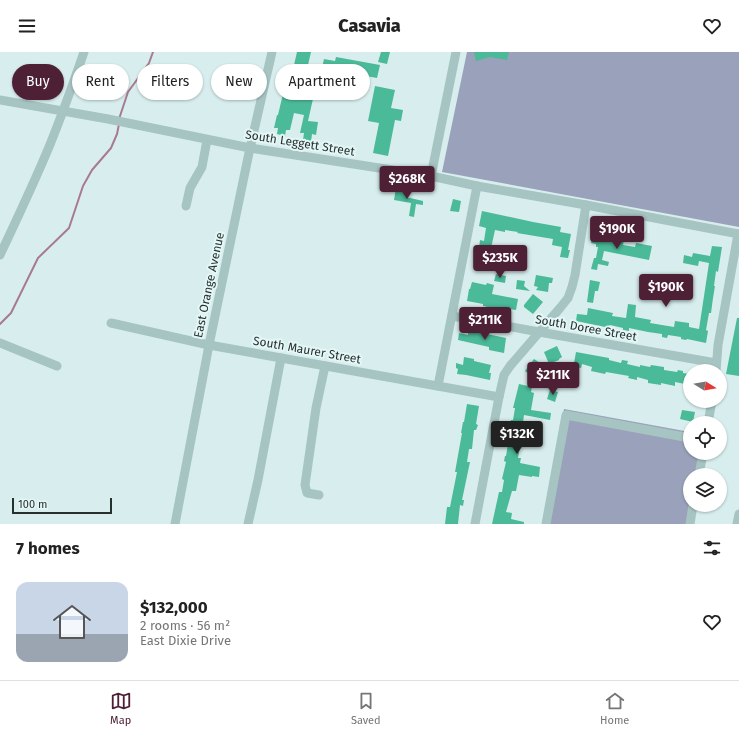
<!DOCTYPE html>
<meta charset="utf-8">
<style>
body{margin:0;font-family:"Fira Sans",sans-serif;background:#f6f6f6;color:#222;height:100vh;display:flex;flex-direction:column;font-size:15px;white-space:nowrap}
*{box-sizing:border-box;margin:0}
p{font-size:13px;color:#767676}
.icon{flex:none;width:22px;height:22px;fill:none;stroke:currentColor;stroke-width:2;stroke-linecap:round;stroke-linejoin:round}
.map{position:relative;height:472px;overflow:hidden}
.details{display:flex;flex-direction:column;background:#fff;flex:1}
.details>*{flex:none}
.banner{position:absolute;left:12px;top:12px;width:400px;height:36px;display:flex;gap:8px}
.needle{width:26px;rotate:101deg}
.fabs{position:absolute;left:683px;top:312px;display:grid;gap:8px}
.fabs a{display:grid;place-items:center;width:44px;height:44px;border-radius:50%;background:#fff;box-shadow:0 1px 3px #0004;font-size:20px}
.scale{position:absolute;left:12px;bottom:10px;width:100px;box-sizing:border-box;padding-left:4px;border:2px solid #26312f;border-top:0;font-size:11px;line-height:14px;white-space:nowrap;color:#26312f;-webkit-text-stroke:3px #e4f6f6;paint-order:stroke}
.price{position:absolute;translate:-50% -34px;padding:0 9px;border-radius:4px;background:#4e2036;color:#fff;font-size:13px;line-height:26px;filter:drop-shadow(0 1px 2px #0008)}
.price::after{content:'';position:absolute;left:50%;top:24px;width:12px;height:9px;margin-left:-6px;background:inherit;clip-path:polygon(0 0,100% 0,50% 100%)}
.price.current{background:#222;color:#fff}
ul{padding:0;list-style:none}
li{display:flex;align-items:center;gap:12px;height:100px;padding:0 16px}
li span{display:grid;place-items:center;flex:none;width:112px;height:80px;border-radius:12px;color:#555}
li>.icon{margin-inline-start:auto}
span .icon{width:48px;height:48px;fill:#fffc;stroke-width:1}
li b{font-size:17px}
h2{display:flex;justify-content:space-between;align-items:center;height:48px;padding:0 16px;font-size:17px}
.chip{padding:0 14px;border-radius:18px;background:#fff;box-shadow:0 1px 3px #0004;font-size:14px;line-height:36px}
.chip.current{background:#4e2036;color:#fff}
header{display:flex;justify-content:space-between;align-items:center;height:52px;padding:0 16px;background:#fff;font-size:18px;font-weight:800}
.dock{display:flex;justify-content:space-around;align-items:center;height:56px;border-top:1px solid #e0e0e0;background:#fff;font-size:11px;color:#767676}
.dock a{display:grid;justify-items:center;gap:2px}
.dock .current{color:#4e2036}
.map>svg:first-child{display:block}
.green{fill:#9aa1bb}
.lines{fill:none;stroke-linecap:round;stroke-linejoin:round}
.stream{stroke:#a87a91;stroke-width:2}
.building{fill:#4aba98}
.minor{stroke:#a6c4c2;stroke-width:9}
.labels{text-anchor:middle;stroke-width:4;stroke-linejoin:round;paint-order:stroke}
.street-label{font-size:12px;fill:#26312f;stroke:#e4f6f6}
</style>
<header><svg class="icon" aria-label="menu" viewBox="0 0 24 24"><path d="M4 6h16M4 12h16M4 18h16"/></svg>Casavia<svg class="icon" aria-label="heart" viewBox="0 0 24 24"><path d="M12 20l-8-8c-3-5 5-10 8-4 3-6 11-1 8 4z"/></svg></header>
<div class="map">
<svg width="739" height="472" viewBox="0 0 739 472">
<rect width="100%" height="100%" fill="#d8eeee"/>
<g class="green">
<path d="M467 0H739V175L442 120Z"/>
<path d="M564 357 690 380V401H700L696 423H690V453L687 472H543Z"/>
</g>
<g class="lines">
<g class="stream">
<path d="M119 67 128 40 149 11 153 0"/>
<path d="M0 272 11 261 38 206 69 176 83 134 92 118 111 96 117 82 119 72"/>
</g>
</g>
<g class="building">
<path d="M297 0H311L308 13 313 14 311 20 324 23 323 30 317 29 308 69 318 70 316 83 312 82 311 90 303 88 304 81H300L304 63 294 61 290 78H286L285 84 277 82 278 76H274L277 63H278L290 12 294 13Z"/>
<path d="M381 0H390L387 12 378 10Z"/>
<path d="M474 0H509L507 8 490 5 476 9Z"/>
<path d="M336 5 380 13 377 26 322 16 324 7 335 9Z"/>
<path d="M375 34 395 38 391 56 403 58 401 69 395 68 388 104 373 101 379 71 368 69Z"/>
<path d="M396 136 407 138 406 145 423 149V153L416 152 414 165 409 164 411 151 394 148Z"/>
<path d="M453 147 461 149 459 160 450 159Z"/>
<path d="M482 159 533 170 561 175 560 180 571 182 568 198H570L568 206 560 205 562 195 552 193 553 187 517 181 518 180 505 178V180L495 178 490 201 484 200V197L479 196 480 188 484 189 486 176 479 174Z"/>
<path d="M593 182 624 188 623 193 635 195 636 191 652 194 649 208 604 199 602 208 609 210 608 214 598 212 597 218 591 217 594 206H596L598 195H596V192L591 191Z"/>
<path d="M712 194 722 195 718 220 716 219 714 234H715L713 246 711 261H709L706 278 708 279 706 291 687 287 686 288 681 287V285L668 283 667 286 662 285V282L648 280 629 276V279L623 278V276L610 273V276L576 269 577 262 587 263 588 256 613 261 612 264 626 266 628 252 636 253 635 265 651 268 650 271 674 275 675 269 689 271V275L699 277 709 211 699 209 698 214 683 211 684 203 692 205 693 201 710 204Z"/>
<path d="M496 222 506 224 505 231 494 229Z"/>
<path d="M667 222 678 225 675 240 668 239 669 233 664 232Z"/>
<path d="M536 223 553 226 552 231H549L548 240 536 238 538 235 534 234Z"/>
<path d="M517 228 525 229 524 234 530 239 516 237Z"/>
<path d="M590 228 600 230 598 239H595L593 251 587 250Z"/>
<path d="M472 230 486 233 487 231 494 233 492 242 518 247 516 258 498 255 497 257 483 254V252L467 249 469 237H470Z"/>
<path d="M533 242 543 250 533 262 524 255V253Z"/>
<path d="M737 266H739V324L726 322Z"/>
<path d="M468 278 506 286 504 301 489 298V295L458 288 459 281 468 283Z"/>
<path d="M557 294 562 305 559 307V308L549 312 544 300Z"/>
<path d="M576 300 609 306V308L621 311 622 308 628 309 627 312 640 315V313L650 315 651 313 664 315V318L677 320 678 318 683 319V321L690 322V333L675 330V334L661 331V333L648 331V328L637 325V328L628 326 629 324 606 320 605 322 591 319 592 315 582 312 581 316 576 315V312L574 311Z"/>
<path d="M464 305 474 307V309L491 313 489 321H491L490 328 466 323 457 322 458 317 456 316V311L463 313Z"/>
<path d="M534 307 543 313 535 326 525 319Z"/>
<path d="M519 332 532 335 531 340 534 341 531 358 551 361 550 368 524 363 522 378 525 379 524 385 522 384 518 406H521L520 411 540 415 539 425 532 424V425L519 423 516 439H512L506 460 512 461 511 467 524 470V472H492L499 440H502L504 428 502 427 506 410 504 409 505 404H506L509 386H510L512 374H510L511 368H513L515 356H513Z"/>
<path d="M550 338 558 340 555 350 547 347Z"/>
<path d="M467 352 479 354 476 372 478 373 476 378H474L472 397H469L467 410H470L462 448H464L463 454 460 453 458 472H445L447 455H450L457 420H455L462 381H461L463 370H464Z"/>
<path d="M682 358 695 360 693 370 680 367Z"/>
</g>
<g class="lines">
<g class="minor">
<path d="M0 48 108 67 250 96 431 124 477 134 586 153 739 182"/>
<path d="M431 124 456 0"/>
<path d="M186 154 190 136 202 115 207 88"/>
<path d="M0 203C17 167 34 131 49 95 62 63 73 32 84 0"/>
<path d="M452 264 539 280 716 311"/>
<path d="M111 271 209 293 499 345"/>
<path d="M0 291 57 314"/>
<path d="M716 319 718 293 738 182"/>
<path d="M438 334 477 134"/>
<path d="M708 371 712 349"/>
<path d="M699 423 703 401"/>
<path d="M319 443 307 441 305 433 316 356 325 314"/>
<path d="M175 472 209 293 250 96 272 0"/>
<path d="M248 472 258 428 281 306"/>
<path d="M475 472 499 345 504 323 510 314 560 256 568 246 572 235 575 223 586 153"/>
<path d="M546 472 566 363 690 386"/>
<path d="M690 472 693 453"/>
<path d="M737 472 739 462"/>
</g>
</g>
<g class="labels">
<g class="street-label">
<text transform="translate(300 91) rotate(9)" y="4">South Leggett Street</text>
<text transform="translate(209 233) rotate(-78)" y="4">East Orange Avenue</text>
<text transform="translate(586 276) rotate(10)" y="4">South Doree Street</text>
<text transform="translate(307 298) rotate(10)" y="4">South Maurer Street</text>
</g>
</g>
</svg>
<div class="fabs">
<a><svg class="needle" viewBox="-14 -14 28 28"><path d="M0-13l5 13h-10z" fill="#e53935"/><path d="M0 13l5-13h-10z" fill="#767676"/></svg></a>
<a><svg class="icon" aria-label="locate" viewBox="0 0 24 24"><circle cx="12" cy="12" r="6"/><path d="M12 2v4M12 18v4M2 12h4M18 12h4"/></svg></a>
<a><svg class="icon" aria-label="layers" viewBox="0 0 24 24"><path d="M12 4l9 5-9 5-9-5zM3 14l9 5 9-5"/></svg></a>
</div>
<div class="scale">100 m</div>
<b class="price" style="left:407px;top:148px">$268K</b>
<b class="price" style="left:617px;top:198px">$190K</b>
<b class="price" style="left:500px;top:227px">$235K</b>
<b class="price" style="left:666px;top:256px">$190K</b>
<b class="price" style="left:485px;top:289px">$211K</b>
<b class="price" style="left:553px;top:344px">$211K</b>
<b class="price current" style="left:517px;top:403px">$132K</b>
<div class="banner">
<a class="chip current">Buy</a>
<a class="chip">Rent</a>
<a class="chip">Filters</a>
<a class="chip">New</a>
<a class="chip">Apartment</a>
</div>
</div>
<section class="details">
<h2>7 homes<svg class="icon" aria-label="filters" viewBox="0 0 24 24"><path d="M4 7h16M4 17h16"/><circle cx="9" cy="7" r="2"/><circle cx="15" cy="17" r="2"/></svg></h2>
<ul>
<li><span style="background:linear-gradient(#c9d6e8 65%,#9aa5b1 0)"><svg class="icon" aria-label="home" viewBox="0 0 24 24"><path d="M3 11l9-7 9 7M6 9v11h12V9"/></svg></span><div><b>$132,000</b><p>2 rooms · 56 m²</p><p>East Dixie Drive</p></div><svg class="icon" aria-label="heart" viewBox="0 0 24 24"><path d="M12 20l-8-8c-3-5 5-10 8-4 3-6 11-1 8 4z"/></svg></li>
</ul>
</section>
<nav class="dock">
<a class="current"><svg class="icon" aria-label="map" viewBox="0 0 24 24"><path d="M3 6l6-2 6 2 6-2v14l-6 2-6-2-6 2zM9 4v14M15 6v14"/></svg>Map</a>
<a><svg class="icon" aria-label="saved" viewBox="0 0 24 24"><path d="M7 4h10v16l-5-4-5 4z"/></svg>Saved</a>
<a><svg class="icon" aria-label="home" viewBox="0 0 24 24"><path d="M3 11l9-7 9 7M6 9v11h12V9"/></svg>Home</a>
</nav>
